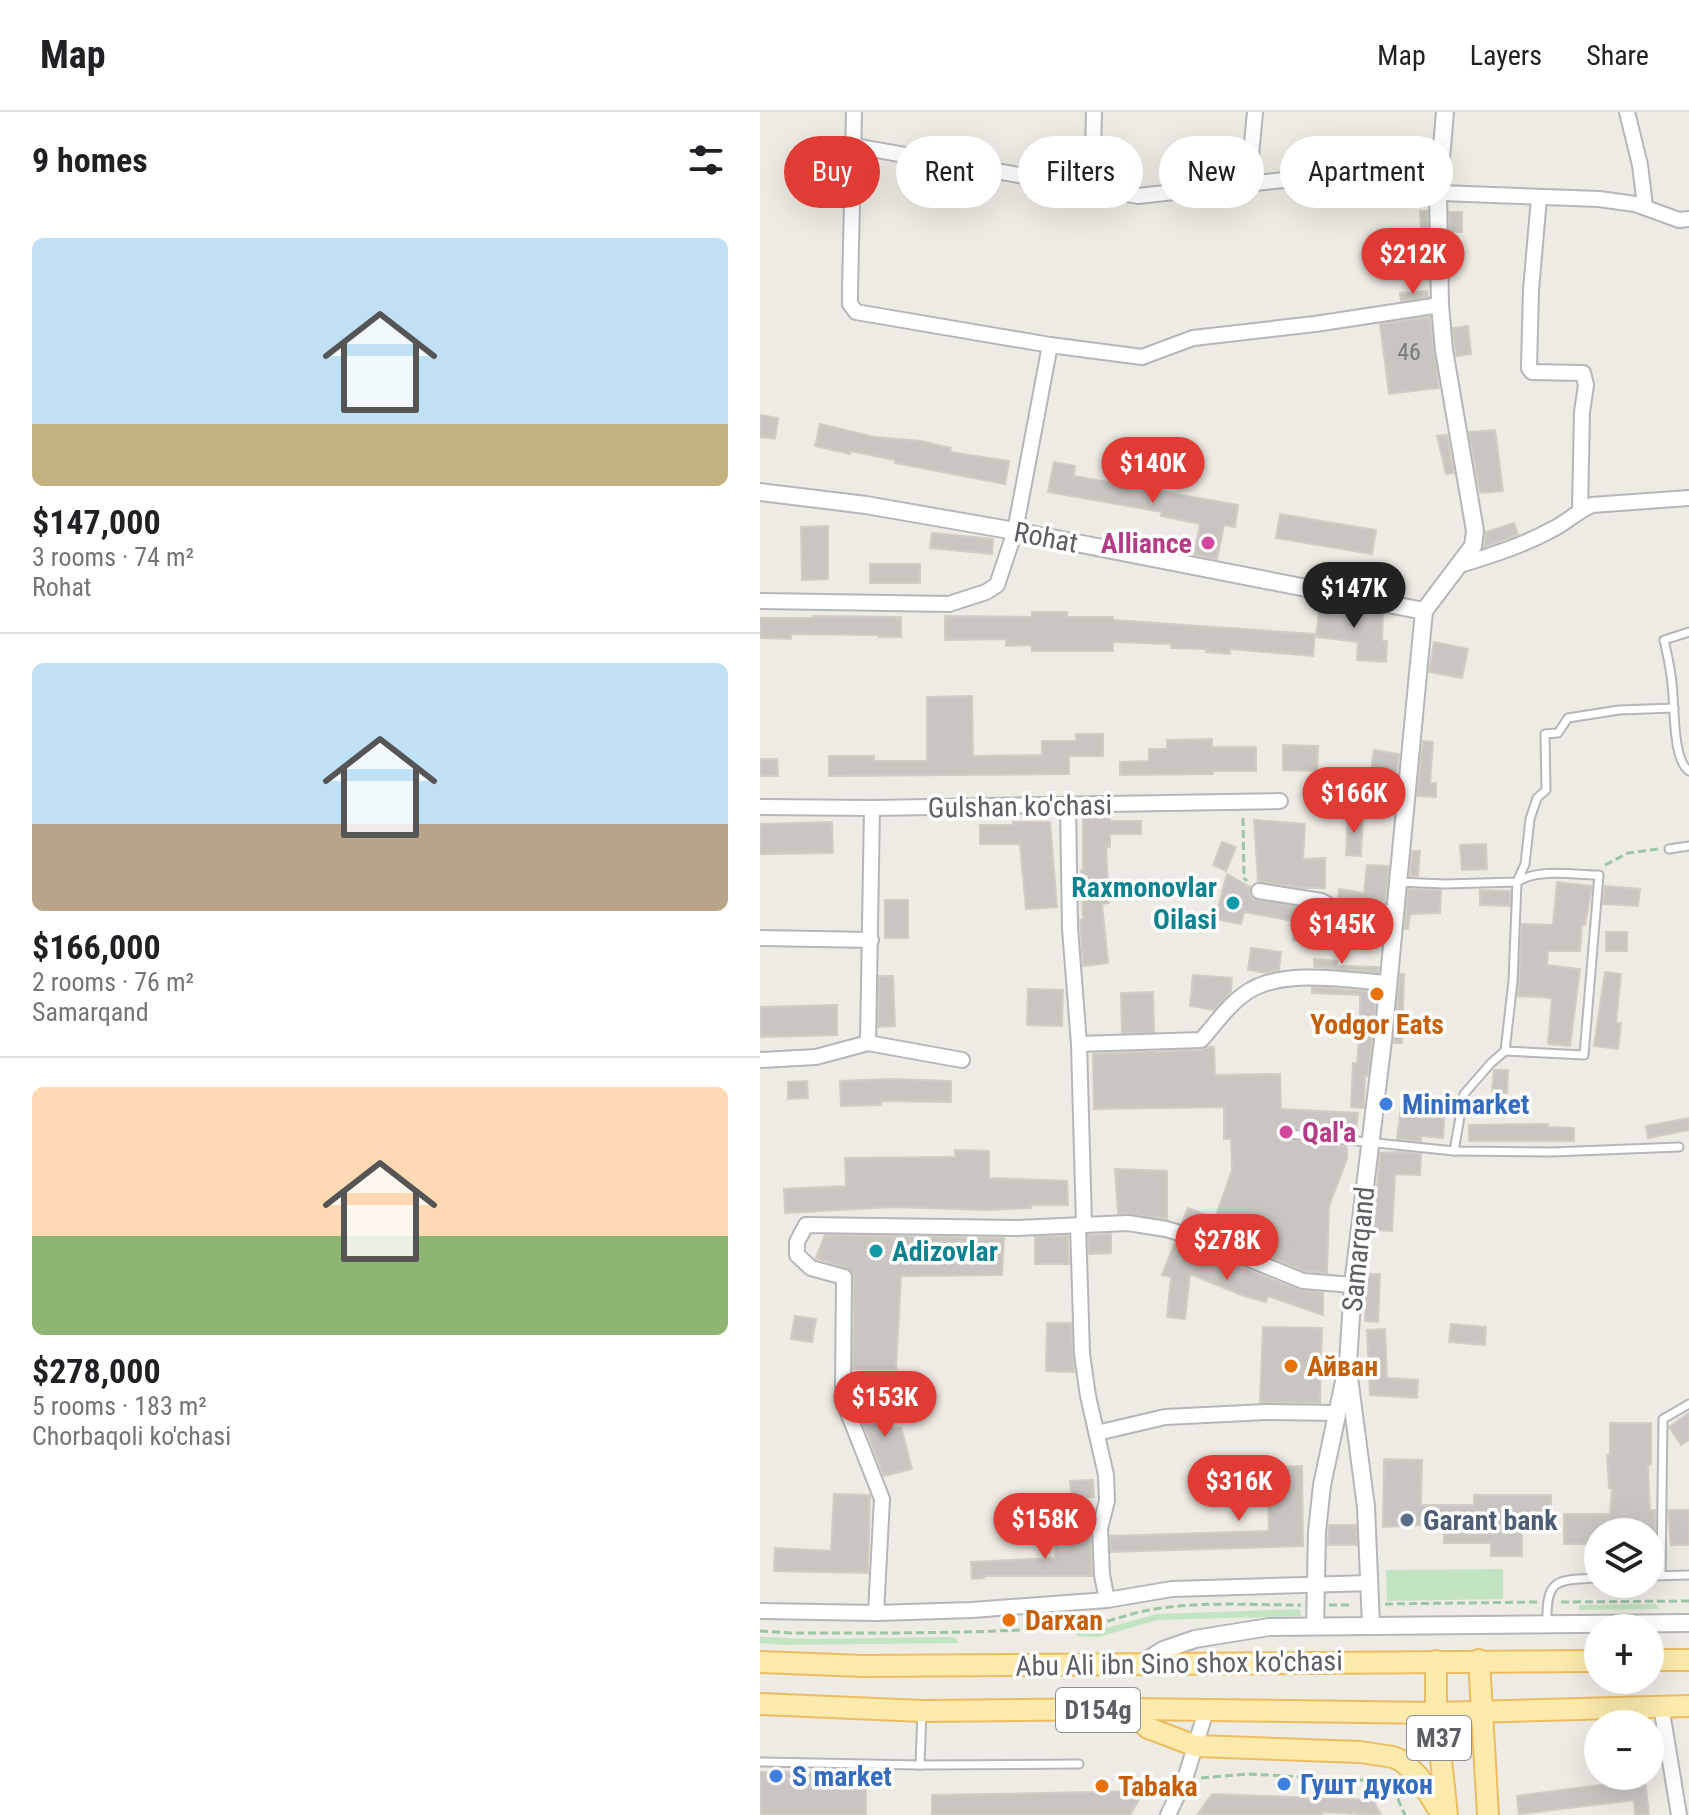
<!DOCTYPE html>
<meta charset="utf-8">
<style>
body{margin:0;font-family:"Roboto Condensed",sans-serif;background:#f2f2f2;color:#202124;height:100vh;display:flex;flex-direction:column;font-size:30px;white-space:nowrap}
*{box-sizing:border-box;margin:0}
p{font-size:26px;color:#757577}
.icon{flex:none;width:44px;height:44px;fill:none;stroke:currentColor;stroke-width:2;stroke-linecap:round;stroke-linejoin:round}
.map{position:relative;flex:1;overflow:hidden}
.details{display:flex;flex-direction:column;background:#fff;width:760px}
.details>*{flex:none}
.hud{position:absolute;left:24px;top:24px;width:760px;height:72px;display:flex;gap:16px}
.controls{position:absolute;left:824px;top:1406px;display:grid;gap:16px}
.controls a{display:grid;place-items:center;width:80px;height:80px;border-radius:50%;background:#fff;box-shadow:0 8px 32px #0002;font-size:40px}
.price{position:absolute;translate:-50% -68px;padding:0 18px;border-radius:28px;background:#e13b36;color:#fff;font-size:26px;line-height:52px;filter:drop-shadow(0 2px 4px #0008)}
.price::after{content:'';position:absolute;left:50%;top:48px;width:24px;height:18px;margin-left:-12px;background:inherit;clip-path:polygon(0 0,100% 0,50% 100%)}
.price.active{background:#222;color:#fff}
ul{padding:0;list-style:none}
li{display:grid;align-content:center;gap:16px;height:424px;padding:0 32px}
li+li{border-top:2px solid #e0e0e0}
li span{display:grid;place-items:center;height:248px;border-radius:12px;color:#555}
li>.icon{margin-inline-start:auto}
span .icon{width:144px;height:144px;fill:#fffc;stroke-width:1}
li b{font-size:34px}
h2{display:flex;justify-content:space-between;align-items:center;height:96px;padding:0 32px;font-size:34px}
.pill{padding:0 28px;border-radius:36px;background:#fff;box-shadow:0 8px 32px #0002;font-size:28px;line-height:72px}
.pill.active{background:#e13b36;color:#fff}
header{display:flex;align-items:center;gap:48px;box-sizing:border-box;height:112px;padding:0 40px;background:#fff;border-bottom:2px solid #e0e0e0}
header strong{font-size:38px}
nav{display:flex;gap:44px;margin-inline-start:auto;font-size:28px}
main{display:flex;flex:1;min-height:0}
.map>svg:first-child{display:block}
.green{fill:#c3e4c1}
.building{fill:#c9c6c1;stroke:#d2ccc2;stroke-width:2}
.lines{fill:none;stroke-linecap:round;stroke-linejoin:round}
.service-casing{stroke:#b4b6ba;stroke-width:11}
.minor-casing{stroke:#b4b6ba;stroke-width:18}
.tertiary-casing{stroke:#b4b6ba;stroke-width:20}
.primary-casing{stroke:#ebbd60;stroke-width:24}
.path{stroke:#9bc5a4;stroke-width:3;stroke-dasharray:8 4;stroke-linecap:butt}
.service{stroke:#fff;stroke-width:7}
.minor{stroke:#fff;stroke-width:14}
.tertiary{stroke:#fff;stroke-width:16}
.primary{stroke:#fbeaab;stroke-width:20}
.hotel-dot{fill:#d1479c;stroke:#fff;stroke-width:3}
.culture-dot{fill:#0f9aa8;stroke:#fff;stroke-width:3}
.food-dot{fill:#e8710a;stroke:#fff;stroke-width:3}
.shop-dot{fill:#3f7fe0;stroke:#fff;stroke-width:3}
.service-dot{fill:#5c6f8a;stroke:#fff;stroke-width:3}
.labels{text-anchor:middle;stroke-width:7;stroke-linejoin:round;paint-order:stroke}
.number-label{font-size:24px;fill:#777a7b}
.shield{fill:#fff;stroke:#8d9092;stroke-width:2}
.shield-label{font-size:26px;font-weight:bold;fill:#5c6064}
.street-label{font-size:28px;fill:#5c6064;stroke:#fff}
.hotel-label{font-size:28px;font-weight:bold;fill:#b23c85;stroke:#fff;text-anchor:end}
.culture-label{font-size:28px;font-weight:bold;fill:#0d838f;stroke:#fff;text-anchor:end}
.food-label{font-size:28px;font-weight:bold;fill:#c56008;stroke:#fff;text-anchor:start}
.shop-label{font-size:28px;font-weight:bold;fill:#366cbe;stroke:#fff;text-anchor:start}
.service-label{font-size:28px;font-weight:bold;fill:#4e5e75;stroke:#fff;text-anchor:start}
</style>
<header>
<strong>Map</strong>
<nav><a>Map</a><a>Layers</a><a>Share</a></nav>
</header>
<main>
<section class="details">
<h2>9 homes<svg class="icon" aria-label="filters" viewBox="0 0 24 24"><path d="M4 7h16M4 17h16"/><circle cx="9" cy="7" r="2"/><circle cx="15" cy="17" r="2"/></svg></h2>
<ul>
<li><span style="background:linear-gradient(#bfe0f5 75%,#c2b280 0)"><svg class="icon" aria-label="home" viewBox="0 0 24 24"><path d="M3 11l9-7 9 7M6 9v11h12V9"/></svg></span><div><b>$147,000</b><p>3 rooms · 74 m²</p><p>Rohat</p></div></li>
<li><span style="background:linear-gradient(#bfe0f5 65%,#b9a48a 0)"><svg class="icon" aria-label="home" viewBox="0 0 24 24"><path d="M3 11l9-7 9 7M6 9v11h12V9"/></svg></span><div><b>$166,000</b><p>2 rooms · 76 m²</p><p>Samarqand</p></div></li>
<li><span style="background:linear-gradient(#ffd9b3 60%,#8fb573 0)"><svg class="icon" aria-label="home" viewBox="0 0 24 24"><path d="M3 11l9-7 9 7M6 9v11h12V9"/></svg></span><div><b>$278,000</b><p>5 rooms · 183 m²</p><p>Chorbaqoli ko'chasi</p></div></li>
</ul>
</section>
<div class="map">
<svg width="929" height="1703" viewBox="0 0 929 1703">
<rect width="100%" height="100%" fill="#eeebe4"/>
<g class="green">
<path d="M743 1457V1487L627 1489 626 1458Z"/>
<path d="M896 1492 899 1497 819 1498V1493Z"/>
<path d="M539 1497 542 1504 397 1508 339 1525 317 1524V1518H339L397 1502Z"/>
<path d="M0 1525 48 1527 195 1525 199 1531 21 1533 0 1531Z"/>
</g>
<g class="building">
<path d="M654 35 670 36 668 70H652Z"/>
<path d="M660 99H667L668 119H661Z"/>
<path d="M689 100H702V120H690Z"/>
<path d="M667 179 668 185 641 189 640 181Z"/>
<path d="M670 205 679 276 629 282 620 212Z"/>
<path d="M708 214 711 242 696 244 693 216Z"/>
<path d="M0 303 18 306 15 327 0 325Z"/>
<path d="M60 312 115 325 161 329 191 336 190 340 249 349 245 372 135 351V348L90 339V342L55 334Z"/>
<path d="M735 318 743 379 720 381 709 320Z"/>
<path d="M687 323 694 361 686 362 677 324Z"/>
<path d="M294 350 315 354 314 364 478 393 475 415 464 413 457 447 434 443 440 412 401 404 402 400 288 380Z"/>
<path d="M520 402 616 418 612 442 516 426Z"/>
<path d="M754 411 758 423 724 435 726 420Z"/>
<path d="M68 414V467L42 468 41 415Z"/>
<path d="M172 421 233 427 232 442 170 436Z"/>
<rect x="110" y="452" width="50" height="19"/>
<path d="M560 492 623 502 622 529H627L626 550 597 548 598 530 556 525Z"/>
<path d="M272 500H307V505H353V508L555 522 553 544 470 537V542L446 540 447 537 411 536V532L353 530V539H272V533L246 534V527L185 528V504L272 505Z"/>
<path d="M53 504 141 505V525H119V523L31 522V527L0 526V506H53Z"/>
<path d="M674 530 708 537 702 566 669 560Z"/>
<path d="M212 584 213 644 282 643V629H316V622H343V644H309V662L69 664V644H114V649H167V585Z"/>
<path d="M452 627V635H496V659H453V662L360 663V650L389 649V637H407V628Z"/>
<path d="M663 629 673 630 670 671H676V685L657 684Z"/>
<path d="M523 633 558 634 557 659 523 658Z"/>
<path d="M614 638 639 642 636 676 609 672Z"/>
<path d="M0 647H17L18 664H0Z"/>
<path d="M588 702 603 703 601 744 586 743Z"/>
<path d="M323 706H350V709H381V722H350V735H346L349 791 342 792 348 851 323 854 320 808H323L321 758H323Z"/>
<path d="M494 708 545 712 543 747 565 746V776H542L498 769Z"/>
<path d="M72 710 73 741 0 742V712Z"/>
<path d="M253 710H290L297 795 266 797 260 732H220V713H253Z"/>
<path d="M462 730 476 735 466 759 453 753Z"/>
<path d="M726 732 727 757 702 758 700 733Z"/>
<path d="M652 739H660L658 764H650Z"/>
<path d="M607 753 629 754 625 790 578 786 579 777 604 781Z"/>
<path d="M467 762 490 775 489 782 493 787 537 795 534 809 484 800 481 812 455 807Z"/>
<path d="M797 770 832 774 825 813H822L820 839H788L787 853 820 857 810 934 788 932 792 886 758 884 762 812 793 813Z"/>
<path d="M845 774 880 777 878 794 843 792Z"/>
<path d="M648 777 681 778 680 801 650 802 648 817H645Z"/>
<path d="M720 778 750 779V794L720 793Z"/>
<rect x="125" y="788" width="23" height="38"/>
<path d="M537 798 560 804 623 810 621 830 600 828V825L561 823 559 831 533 828Z"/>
<rect x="846" y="820" width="21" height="19"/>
<path d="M491 836 521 840 519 858 507 861 488 858Z"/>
<path d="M554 847 577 849V854L619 855 618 860 554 855Z"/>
<path d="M845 860 861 862 856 911H861L858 937 834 934Z"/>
<path d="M640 862H644L642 931H634Z"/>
<path d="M433 863 472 866 471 879 454 898 430 894Z"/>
<path d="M119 864H133L135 914 118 915Z"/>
<path d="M552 875 617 880 608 964H605L604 996 591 995 593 951 597 952 600 914V883L552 881Z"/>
<path d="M268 877 303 878 302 914 267 913Z"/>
<path d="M393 880 394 920 362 921 361 881Z"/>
<path d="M77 893V923L1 925 0 895Z"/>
<path d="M448 935H454L455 963 520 962 521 997 598 1001 596 1020 530 1016 523 1021V1025L528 1028 587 1034V1047L569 1094 567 1161 545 1159 422 1111 428 1096 455 1106 472 1058 471 1027H464V995L334 997 333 942 441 938Z"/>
<path d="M734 958H748L747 981 732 980Z"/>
<path d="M130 967 191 969V990L121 989V993L81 994 80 969Z"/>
<path d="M47 969 48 986 28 987V970Z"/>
<path d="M670 994 685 995 683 1026 661 1024V1029L637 1027 641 995 670 998Z"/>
<path d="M929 1006V1018L888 1026 886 1014Z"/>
<path d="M788 1012V1015L814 1016V1029H709V1013Z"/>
<path d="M195 1038 229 1039V1066L307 1069 308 1093H271V1096L228 1098 134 1095 25 1101 24 1077 86 1074 85 1046 195 1045Z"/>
<path d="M636 1040 661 1042 660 1063 635 1062 632 1119 613 1118 620 1041Z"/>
<path d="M355 1057 407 1059V1107L358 1101Z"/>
<path d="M351 1122V1141L329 1142 328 1123Z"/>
<path d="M65 1123 244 1126 242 1163 141 1164 136 1257H93L94 1164 87 1156 56 1146Z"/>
<path d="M308 1124 309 1152H275V1125Z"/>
<path d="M415 1130 539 1178 563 1181V1203L508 1184 506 1190 484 1184 430 1162 425 1207 407 1205 411 1165 402 1163Z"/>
<path d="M607 1162H620L618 1210 605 1209Z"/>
<path d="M35 1204 56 1207 52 1230 31 1227Z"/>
<path d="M287 1211H311L314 1260 286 1259Z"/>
<path d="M691 1212 726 1215 725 1233 689 1230Z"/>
<path d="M503 1215 562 1216 560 1291 500 1290Z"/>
<path d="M625 1217 627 1266 658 1268 657 1286 610 1283 607 1218Z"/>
<path d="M125 1288 133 1317 141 1315 152 1357 124 1364 97 1295Z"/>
<path d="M929 1301V1328L921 1333 909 1315Z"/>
<path d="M850 1311H891V1352L888 1354 890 1398H895V1420H838V1432H804V1402H850L852 1376H849L847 1343H850Z"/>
<path d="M624 1347 662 1348 661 1393H714V1383H791V1402H762V1444H731V1431H684V1412L623 1415Z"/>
<path d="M542 1354 543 1434 351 1440 350 1424 509 1419 507 1355Z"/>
<path d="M333 1368 334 1385 312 1387 310 1369Z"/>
<path d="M74 1382 110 1383 108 1461 14 1459 15 1436 71 1439Z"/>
<path d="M908 1398H929V1433H911Z"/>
<path d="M569 1413H596L597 1433H568Z"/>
<path d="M295 1422H330L332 1464H224V1466L212 1467 211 1450 295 1446Z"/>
<path d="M106 1659V1703H0V1660Z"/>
<path d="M885 1667 889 1703H875L874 1688 759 1702 757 1684Z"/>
<path d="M384 1679 370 1703H172V1683Z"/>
<path d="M452 1682 613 1688 621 1703 562 1700V1703H437Z"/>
</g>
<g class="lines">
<g class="service-casing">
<g id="service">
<path d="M929 520 904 528C907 542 911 557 912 572 915 593 912 647 929 659"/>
<path d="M909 737 929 734"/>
<path d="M638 770 685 772 757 770C779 756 813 763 839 763L824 943 745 939"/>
<path d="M529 1022 694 1039 792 1040 919 1035"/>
<path d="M694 1039 704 982 731 951 745 939 753 869 757 770 765 752 770 707 777 686 786 678 785 622 798 621 808 606 859 598 914 596"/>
<path d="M901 1463 903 1307 929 1292"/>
<path d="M890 1464 929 1463"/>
<path d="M787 1512C786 1466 796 1468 838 1466"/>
<path d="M0 1650 160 1653 162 1599"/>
<path d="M160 1653 319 1652"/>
</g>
</g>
<g class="minor-casing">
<g id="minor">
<path d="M867 0 880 53 885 94"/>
<path d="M94 34 378 84 523 68 655 80 839 87 875 92 919 108 929 107"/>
<path d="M493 70 491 43 495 0"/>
<path d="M332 78 334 0"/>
<path d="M779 86 771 178 769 256 772 260 823 261 826 273 822 300 820 398"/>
<path d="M290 233 382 245 433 226 555 212 680 193"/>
<path d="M700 453C733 443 764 433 795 416 808 409 818 399 832 393L929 386"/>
<path d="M0 489 189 492 226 480 237 473 255 419 290 233 96 200 90 192V179L94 0"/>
<path d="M308 694 310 816 319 932 324 1112"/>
<path d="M0 695 112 696 520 689"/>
<path d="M499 779 561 789 572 795 635 801"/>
<path d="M0 826 111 828"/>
<path d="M108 931 112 696"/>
<path d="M319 932 441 928C455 913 466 895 483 883 519 855 583 868 627 871"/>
<path d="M0 948 56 945 108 931 202 948"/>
<path d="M318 1113 322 1242 328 1284 346 1363 347 1389 340 1416 342 1463 347 1488 412 1477 610 1471"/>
<path d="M337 1321 405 1305 506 1300 576 1301"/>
<path d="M347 1488 212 1498 116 1501 122 1387 87 1298 83 1275 84 1165 51 1156 37 1143V1130L46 1113 257 1116 368 1111 406 1117 437 1126 543 1169 593 1173"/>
<path d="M0 1499 116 1501"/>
<path d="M901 1594 919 1703"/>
<path d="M408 1703 425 1667 446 1599"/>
</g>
</g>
<g class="tertiary-casing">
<g id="tertiary">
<path d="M0 380 106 393 255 419 664 499"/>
<path d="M664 499 713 434 715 419 684 238 680 193 678 81 685 0"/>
<path d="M589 1265 606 1395 611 1513"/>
<path d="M555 1514 557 1420 562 1373 588 1251 593 1173 623 928 664 499"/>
<path d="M383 1551 403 1538 435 1527 509 1515 929 1511"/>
</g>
</g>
<g class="primary-casing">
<g id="primary">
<path d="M719 1548 728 1703"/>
<path d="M890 1548H929"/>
<path d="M676 1549V1601L687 1703"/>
<path d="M0 1550 102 1554 838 1549"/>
<path d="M0 1592 162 1599 368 1597 676 1601 929 1594"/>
<path d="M368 1597 388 1616 436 1634 600 1640 633 1645 642 1649 658 1664 682 1703"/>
</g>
</g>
<g class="path">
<path d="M483 706 484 766 487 769"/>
<path d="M845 753 868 741 898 737"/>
<path d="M801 1490 929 1489"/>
<path d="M625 1492 777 1490"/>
<path d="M569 1493H593"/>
<path d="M0 1519 30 1521C127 1521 226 1522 323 1514 346 1512 366 1502 389 1498 438 1489 491 1493 541 1493"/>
<path d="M441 1666 488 1662 618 1669 637 1685 645 1703"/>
</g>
<use href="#service" class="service"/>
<use href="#minor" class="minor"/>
<use href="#tertiary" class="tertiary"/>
<use href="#primary" class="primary"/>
</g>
<g class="hotel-dot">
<circle cx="448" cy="431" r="8"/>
<circle cx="526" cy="1020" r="8"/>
</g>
<g class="culture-dot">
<circle cx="473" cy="791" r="8"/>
<circle cx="116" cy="1139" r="8"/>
</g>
<g class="food-dot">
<circle cx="617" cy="882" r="8"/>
<circle cx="531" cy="1254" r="8"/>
<circle cx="249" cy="1508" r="8"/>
<circle cx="342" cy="1674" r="8"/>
</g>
<g class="shop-dot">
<circle cx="626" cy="992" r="8"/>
<circle cx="16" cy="1664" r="8"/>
<circle cx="524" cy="1672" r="8"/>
</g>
<circle class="service-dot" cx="647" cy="1408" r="8"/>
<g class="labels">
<g class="number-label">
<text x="649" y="248">46</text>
</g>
<g class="shield">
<rect x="296" y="1576" width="84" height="44" rx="6"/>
<rect x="647" y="1604" width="64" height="44" rx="6"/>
</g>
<g class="shield-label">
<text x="338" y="1607">D154g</text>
<text x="679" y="1635">M37</text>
</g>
<g class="street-label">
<text transform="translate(286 425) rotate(11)" y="10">Rohat</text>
<text transform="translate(260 694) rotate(-1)" y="10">Gulshan ko'chasi</text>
<text transform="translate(598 1137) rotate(-84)" y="10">Samarqand</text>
<text transform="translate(419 1551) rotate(-1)" y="10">Abu Ali ibn Sino shox ko'chasi</text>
</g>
<g class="hotel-label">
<text x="432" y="441">Alliance</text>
<text x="542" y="1030" text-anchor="start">Qal'a</text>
</g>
<g class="culture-label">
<text x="457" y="785">Raxmonovlar<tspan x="457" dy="32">Oilasi</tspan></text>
<text x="132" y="1149" text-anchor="start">Adizovlar</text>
</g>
<g class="food-label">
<text x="617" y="922" text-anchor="middle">Yodgor Eats</text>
<text x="547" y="1264">Айван</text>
<text x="265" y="1518">Darxan</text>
<text x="358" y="1684">Tabaka</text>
</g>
<g class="shop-label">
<text x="642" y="1002">Minimarket</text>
<text x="32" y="1674">S market</text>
<text x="540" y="1682">Гушт дукон</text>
</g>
<g class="service-label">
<text x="663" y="1418">Garant bank</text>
</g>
</g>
</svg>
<div class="controls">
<a><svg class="icon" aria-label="layers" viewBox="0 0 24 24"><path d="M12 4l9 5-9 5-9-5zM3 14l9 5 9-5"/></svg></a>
<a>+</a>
<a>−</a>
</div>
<b class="price" style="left:653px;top:184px">$212K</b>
<b class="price" style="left:393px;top:393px">$140K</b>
<b class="price active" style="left:594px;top:518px">$147K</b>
<b class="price" style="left:594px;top:723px">$166K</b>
<b class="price" style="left:582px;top:854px">$145K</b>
<b class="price" style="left:467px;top:1170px">$278K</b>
<b class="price" style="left:125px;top:1327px">$153K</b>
<b class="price" style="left:479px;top:1411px">$316K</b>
<b class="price" style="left:285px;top:1449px">$158K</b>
<div class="hud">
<a class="pill active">Buy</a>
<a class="pill">Rent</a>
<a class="pill">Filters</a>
<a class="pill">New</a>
<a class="pill">Apartment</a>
</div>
</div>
</main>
